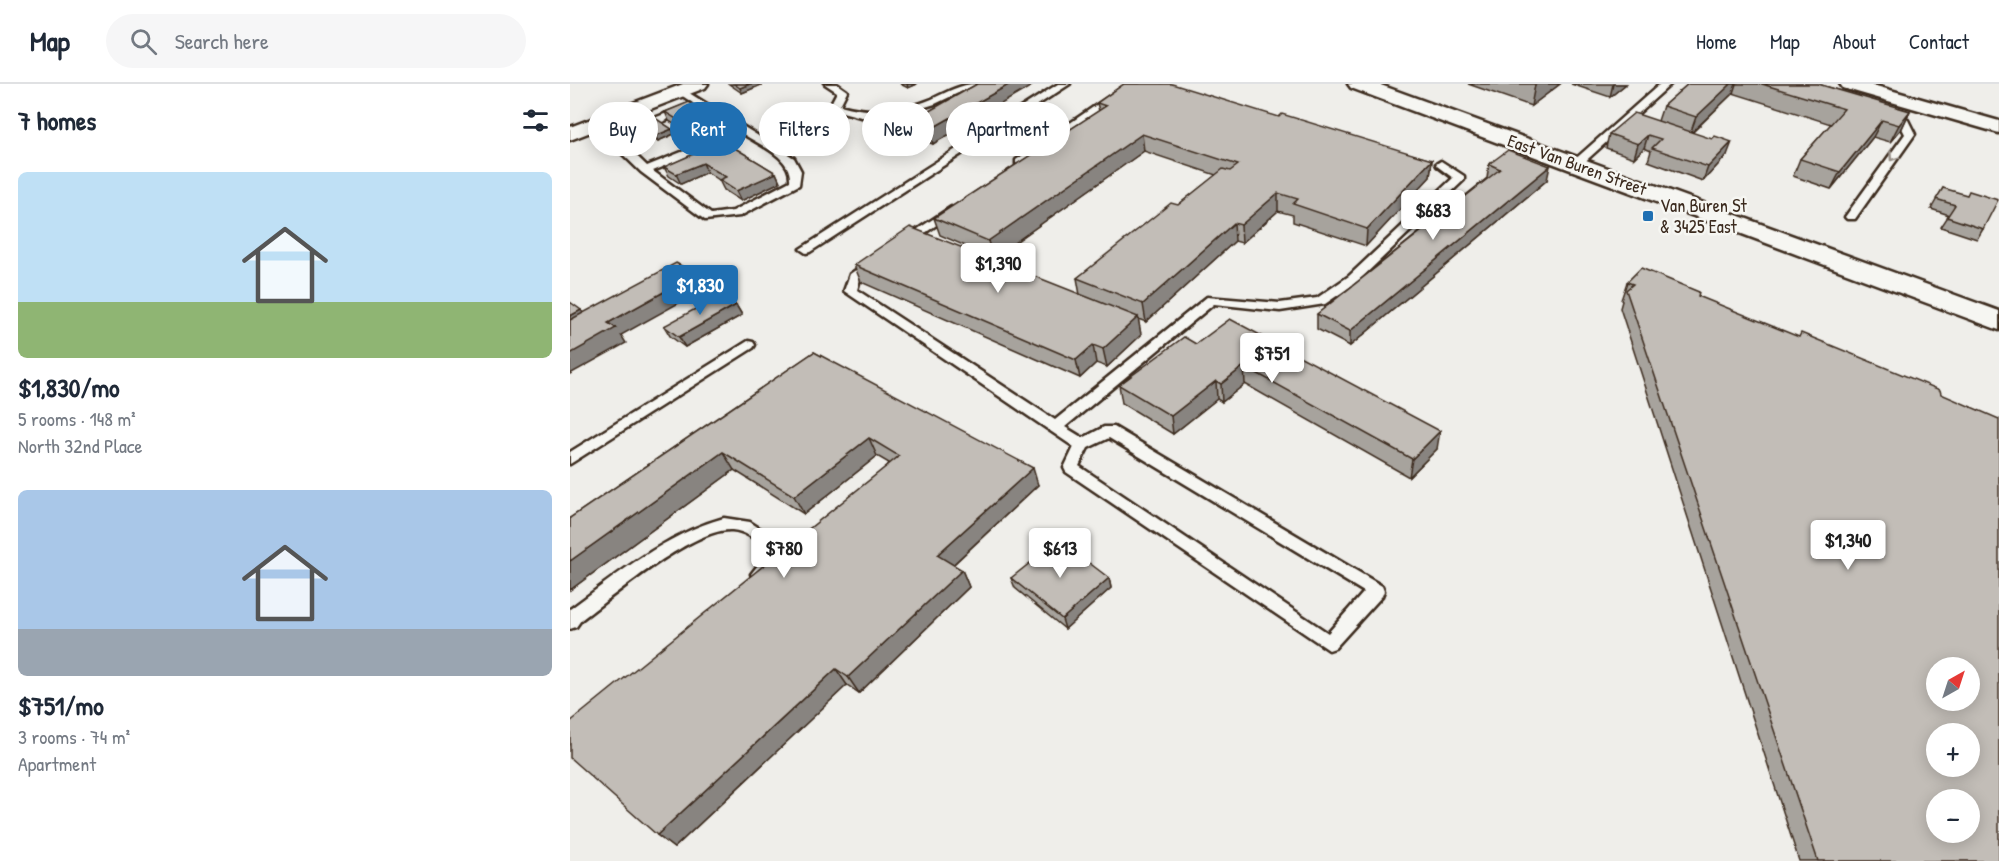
<!DOCTYPE html>
<meta charset="utf-8">
<style>
body{margin:0;font-family:"Patrick Hand",sans-serif;background:#f6f6f7;color:#1f2937;height:100vh;display:flex;flex-direction:column;font-size:22px;white-space:nowrap}
*{box-sizing:border-box;margin:0}
p{font-size:20px;color:#747a83}
.icon{flex:none;width:33px;height:33px;fill:none;stroke:currentColor;stroke-width:2;stroke-linecap:round;stroke-linejoin:round}
.map{position:relative;flex:1;overflow:hidden}
.side{display:flex;flex-direction:column;background:#fff;width:570px}
.side>*{flex:none}
.guide{position:absolute;left:18px;top:18px;width:570px;height:54px;display:flex;gap:12px}
.needle{width:39px;rotate:39deg}
.tools{position:absolute;left:1356px;top:573px;display:grid;gap:12px}
.tools a{display:grid;place-items:center;width:54px;height:54px;border-radius:50%;background:#fff;box-shadow:0 3px 15px #0003;font-size:30px}
.price{position:absolute;translate:-50% -51px;padding:0 14px;border-radius:6px;background:#fff;color:#222;font-size:20px;line-height:39px;filter:drop-shadow(0 2px 3px #0008)}
.price::after{content:'';position:absolute;left:50%;top:36px;width:18px;height:14px;margin-left:-9px;background:inherit;clip-path:polygon(0 0,100% 0,50% 100%)}
.price.on{background:#1f6fb2;color:#fff}
ul{padding:0;list-style:none}
li{display:grid;align-content:center;gap:12px;height:318px;padding:0 18px}
li span{display:grid;place-items:center;height:186px;border-radius:9px;color:#555}
li>.icon{margin-inline-start:auto}
span .icon{width:108px;height:108px;fill:#fffc;stroke-width:1}
li b{font-size:26px}
h2{display:flex;justify-content:space-between;align-items:center;height:72px;padding:0 18px;font-size:26px}
.pill{padding:0 21px;border-radius:27px;background:#fff;box-shadow:0 3px 15px #0003;font-size:21px;line-height:54px}
.pill.on{background:#1f6fb2;color:#fff}
header{display:flex;align-items:center;gap:36px;box-sizing:border-box;height:84px;padding:0 30px;background:#fff;border-bottom:2px solid #e0e1e3}
header strong{font-size:28px}
nav{display:flex;gap:33px;margin-inline-start:auto;font-size:21px}
.search{width:420px;height:54px;background:#f6f6f7;display:flex;align-items:center;gap:15px;box-sizing:border-box;padding:0 21px;border-radius:33px;color:#747a83;font-size:22px}
main{display:flex;flex:1;min-height:0}
.map>svg:first-child{display:block}
.lines{fill:none;stroke-linecap:round;stroke-linejoin:round}
.service-casing{stroke:#3b2a1e;stroke-width:5}
.minor-casing{stroke:#3b2a1e;stroke-width:5}
.primary-casing{stroke:#3b2a1e;stroke-width:5}
.service{fill:#f6f6f2;fill-rule:evenodd}
.minor{fill:#f6f6f2;fill-rule:evenodd}
.primary{fill:#f6f6f2;fill-rule:evenodd}
.wall{fill:#a7a39d;stroke:#3b2a1e;stroke-width:1.5}
.shaded-wall{fill:#888480;stroke:#3b2a1e;stroke-width:1.5}
.building{fill:#c2bdb7;stroke:#3b2a1e;stroke-width:1.5;fill-rule:evenodd}
.oneway{stroke:#989088}
.poi-dot{fill:#1f6fb2;stroke:#f6f6f2;stroke-width:2}
.labels{text-anchor:middle;stroke-width:5;stroke-linejoin:round;paint-order:stroke}
.far-street-label{font-size:18px;fill:#3b2a1e;stroke:#f6f6f2}
.far-poi-label{font-size:18px;fill:#3b2a1e;stroke:#f6f6f2;text-anchor:start}
</style>
<header>
<strong>Map</strong>
<div class="search"><svg class="icon" aria-label="search" viewBox="0 0 24 24"><circle cx="10" cy="10" r="6"/><path d="M15 15l6 6"/></svg>Search here</div>
<nav><a>Home</a><a>Map</a><a>About</a><a>Contact</a></nav>
</header>
<main>
<section class="side">
<h2>7 homes<svg class="icon" aria-label="filters" viewBox="0 0 24 24"><path d="M4 7h16M4 17h16"/><circle cx="9" cy="7" r="2"/><circle cx="15" cy="17" r="2"/></svg></h2>
<ul>
<li><span style="background:linear-gradient(#bfe0f5 70%,#8fb573 0)"><svg class="icon" aria-label="home" viewBox="0 0 24 24"><path d="M3 11l9-7 9 7M6 9v11h12V9"/></svg></span><div><b>$1,830/mo</b><p>5 rooms · 148 m²</p><p>North 32nd Place</p></div></li>
<li><span style="background:linear-gradient(#a9c7e8 75%,#9aa5b1 0)"><svg class="icon" aria-label="home" viewBox="0 0 24 24"><path d="M3 11l9-7 9 7M6 9v11h12V9"/></svg></span><div><b>$751/mo</b><p>3 rooms · 74 m²</p><p>Apartment</p></div></li>
</ul>
</section>
<div class="map">
<svg width="1429" height="777" viewBox="0 0 1429 777">
<rect width="100%" height="100%" fill="#efeeea"/>
<filter id="ink" filterUnits="userSpaceOnUse"><feTurbulence type="fractalNoise" baseFrequency=".0167" numOctaves="2"/><feDisplacementMap in="SourceGraphic" scale="12" xChannelSelector="R" yChannelSelector="G"/><feConvolveMatrix kernelMatrix="1 2 1 2 8 2 1 2 1" color-interpolation-filters="sRGB"/></filter>
<g filter="url(#ink)">
<g class="lines">
<g class="service-casing">
<g id="service">
<path d="M255 0H267L277 7 270 21C303 30 330 28 362 15 377 8 390 0 407 0L365 20 320 34 291 33 261 25 259 23 267 8Z"/>
<path d="M488 0H500L240 168 236 169 230 165Z"/>
<path d="M557 0H568L454 80H446V76Z"/>
<path d="M1090 0H1101L1010 82H1002V78Z"/>
<path d="M111 4 224 74 231 87 229 101 170 132 135 136 71 88 38 56 18 41 27 39 43 50 123 19 108 9 106 7ZM130 23 166 46 77 82 49 55ZM173 50C191 62 222 73 220 97L163 127 141 130 83 87Z"/>
<path d="M1317 26 1338 36 1345 50 1285 135H1277L1275 133 1335 50 1330 40 1313 31 1312 29Z"/>
<path d="M871 77 894 92V96L787 198 755 220 710 227 644 220 495 343 513 354 534 343H544L812 502 814 507 812 512 765 564 759 566 496 388 494 384 504 363 274 207 280 190 300 176H308V182L290 195 287 206 485 336 637 213 710 219 747 214 779 192 883 94 867 82 866 80ZM539 354 794 508 758 549 509 382 518 364Z"/>
<path d="M381 123 387 126 385 128 338 161H330V157Z"/>
<path d="M178 257 183 258 185 261 183 264 0 380V368Z"/>
<path d="M154 434 180 438 209 457C216 471 201 501 183 495L181 490 192 476 195 463C185 455 175 447 162 446 124 443 42 513 11 536L6 543 0 545V525C48 490 96 450 154 434Z"/>
</g>
</g>
<g class="minor-casing">
<g id="minor">
<path d="M113 0H138L135 4 0 56V43Z"/>
<path d="M1270 0H1299L1429 37V49L1273 4Z"/>
</g>
</g>
<g class="primary-casing">
<path id="primary" d="M778 0H808L1429 227V246L781 4Z"/>
</g>
<use href="#service" class="service"/>
<use href="#minor" class="minor"/>
<use href="#primary" class="primary"/>
</g>
<g class="wall">
<path d="M159 0H190L191 1 172 9Z"/>
<path d="M330 0H347L338 4Z"/>
<path d="M407 0 363 60 342 53 338 39Z"/>
<path d="M898 0H990L961 22Z"/>
<path d="M1001 0H1056L1040 13Z"/>
<path d="M1118 0H1248L1340 27 1332 44 1320 58 1303 53 1261 105 1223 92 1230 75 1261 40 1163 9 1122 49 1157 71 1133 97 1078 77 1081 67 1074 64 1064 74 1036 64 1039 50 1088 37 1093 22Z"/>
<path d="M527 19 709 33 862 76 860 93 796 162 723 138V131L708 127 672 159 665 157 576 238 568 235 571 251 537 283 526 279 510 294 291 198 284 181 510 211 507 194 608 121 646 91 574 67 423 174 370 151 364 134 529 27Z"/>
<path d="M95 28 147 42 123 52 99 37Z"/>
<path d="M69 40 102 45 104 50 88 57 71 45Z"/>
<path d="M153 57 206 89 210 98 171 117 154 106 149 96 137 88 111 100 99 92 94 83Z"/>
<path d="M919 80 977 96 780 262 747 245V230L917 94Z"/>
<path d="M1373 104 1413 145 1407 155 1371 143 1379 131 1361 125Z"/>
<path d="M1057 198 1128 212 1429 777H1229L1050 224 1052 217 1051 216Z"/>
<path d="M166 221 172 231 115 263 100 252 94 242Z"/>
<path d="M626 260 867 365 839 393 675 300 652 318 647 315 603 350 552 319 549 301Z"/>
<path d="M244 268 468 401 383 481 392 486 399 503 289 609 277 601 104 764 87 751 319 379 307 372 234 430 164 386 0 506V434Z"/>
<path d="M441 494H539L541 504 495 545 445 504Z"/>
</g>
<g class="shaded-wall">
<path d="M180 0H190L191 1 172 9 170 4Z"/>
<path d="M337 0H347L338 4Z"/>
<path d="M440 0H465L363 60 359 46Z"/>
<path d="M967 0H990L961 22 965 1Z"/>
<path d="M1043 0H1056L1040 13Z"/>
<path d="M1161 0H1166L1163 9 1120 50 1126 33Z"/>
<path d="M1340 27 1332 44 1320 58 1329 41Z"/>
<path d="M143 33 147 42 123 52 119 43Z"/>
<path d="M1312 36 1303 53 1261 105 1270 88Z"/>
<path d="M102 45 104 50 88 57 85 52Z"/>
<path d="M572 50 574 67 423 174 418 157Z"/>
<path d="M1078 51 1074 64 1064 74 1068 60Z"/>
<path d="M1162 58 1157 71 1133 97 1138 83Z"/>
<path d="M862 76 860 93 796 162 797 145Z"/>
<path d="M133 79 137 88 111 100 106 90Z"/>
<path d="M980 82 977 96 780 262V247Z"/>
<path d="M206 89 210 98 171 117 166 107Z"/>
<path d="M708 109V127L672 159 671 141Z"/>
<path d="M664 139 665 157 576 238 573 220Z"/>
<path d="M126 190 134 205 51 251 56 259 0 290V270L38 239Z"/>
<path d="M166 221 172 231 115 263 109 253Z"/>
<path d="M11 226 18 236 0 246V232Z"/>
<path d="M568 233 571 251 537 283 533 265Z"/>
<path d="M523 261 526 279 510 294 506 276Z"/>
<path d="M674 282 675 300 652 318 651 300Z"/>
<path d="M646 297 647 315 603 350 601 332Z"/>
<path d="M870 347 867 365 839 393 842 375Z"/>
<path d="M299 354 307 372 234 430 224 412Z"/>
<path d="M153 368 164 386 0 506V477Z"/>
<path d="M463 384 468 401 375 488 367 471Z"/>
<path d="M392 486 399 503 289 609 278 593Z"/>
<path d="M539 494 541 504 495 545 492 535Z"/>
<path d="M266 585 277 601 104 764 87 751Z"/>
</g>
<g class="building">
<path d="M164 0H180L170 4Z"/>
<path d="M407 0H440L359 46 338 39Z"/>
<path d="M554 0H602L709 33 712 30 862 76 797 145 723 120 728 115 708 109 671 141 664 139 573 220 507 194 601 119 608 121 653 85 660 87 668 81 572 50 418 157 364 134 536 22 527 19Z"/>
<path d="M1118 0H1161L1126 33 1093 22Z"/>
<path d="M1192 0H1248L1340 27 1329 41 1312 36 1270 88 1230 75 1274 25Z"/>
<path d="M119 18 143 33 119 43 95 28Z"/>
<path d="M1064 29 1142 55 1145 52 1162 58 1138 83 1082 64 1091 55 1078 51 1068 60 1039 50Z"/>
<path d="M85 34 102 45 85 52 69 40Z"/>
<path d="M153 57 206 89 166 107 149 96 156 93 133 79 106 90 94 83Z"/>
<path d="M938 66 980 82 780 247 747 230 930 85 919 80Z"/>
<path d="M1373 104 1397 111 1399 107 1428 116 1413 145 1377 133 1385 121 1366 115Z"/>
<path d="M340 143 568 233 533 265 523 261 506 276 284 181Z"/>
<path d="M106 179 126 190 38 239 46 244 0 270V236Z"/>
<path d="M1071 184 1129 208 1128 212 1229 253 1231 249 1370 306 1371 310 1429 335V777H1248L1056 206 1063 200 1057 198ZM1366 584H1400V616H1366ZM1366 650H1400V682H1366ZM1366 716H1400V748H1366Z"/>
<path d="M151 211 166 221 109 253 94 242Z"/>
<path d="M0 218 11 226 0 232Z"/>
<path d="M660 235 870 347 842 375 674 282 651 300 646 297 601 332 549 301 614 253 626 260Z"/>
<path d="M244 268 463 384 367 471 392 486 278 593 266 585 87 751 0 674V638L329 372 299 354 224 412 153 368 0 477V434Z"/>
<path d="M489 456 539 494 492 535 441 494Z"/>
</g>
<defs><path id="oneway-chevron" d="M-2-3.5L2.5 0L-2 3.5" fill="none" stroke-width="1.6" stroke-linecap="round" stroke-linejoin="round" transform="scale(1.5)"/></defs>
<use class="oneway" href="#oneway-chevron" transform="translate(1323 73) rotate(125)"/>
</g>
<rect class="poi-dot" x="1072" y="126" width="12" height="12" rx="3"/>
<g class="labels">
<g class="far-street-label">
<text transform="translate(1007 81) rotate(20)" y="6">East Van Buren Street</text>
</g>
<g class="far-poi-label">
<text x="1090" y="128">Van Buren St<tspan x="1090" dy="21">&amp; 3425 East</tspan></text>
</g>
</g>
</svg>
<div class="tools">
<a><svg class="needle" viewBox="-14 -14 28 28"><path d="M0-13l5 13h-10z" fill="#e53935"/><path d="M0 13l5-13h-10z" fill="#747a83"/></svg></a>
<a>+</a>
<a>−</a>
</div>
<b class="price" style="left:863px;top:157px">$683</b>
<b class="price" style="left:428px;top:210px">$1,390</b>
<b class="price on" style="left:130px;top:232px">$1,830</b>
<b class="price" style="left:702px;top:300px">$751</b>
<b class="price" style="left:1278px;top:487px">$1,340</b>
<b class="price" style="left:214px;top:495px">$780</b>
<b class="price" style="left:490px;top:495px">$613</b>
<div class="guide">
<a class="pill">Buy</a>
<a class="pill on">Rent</a>
<a class="pill">Filters</a>
<a class="pill">New</a>
<a class="pill">Apartment</a>
</div>
</div>
</main>
